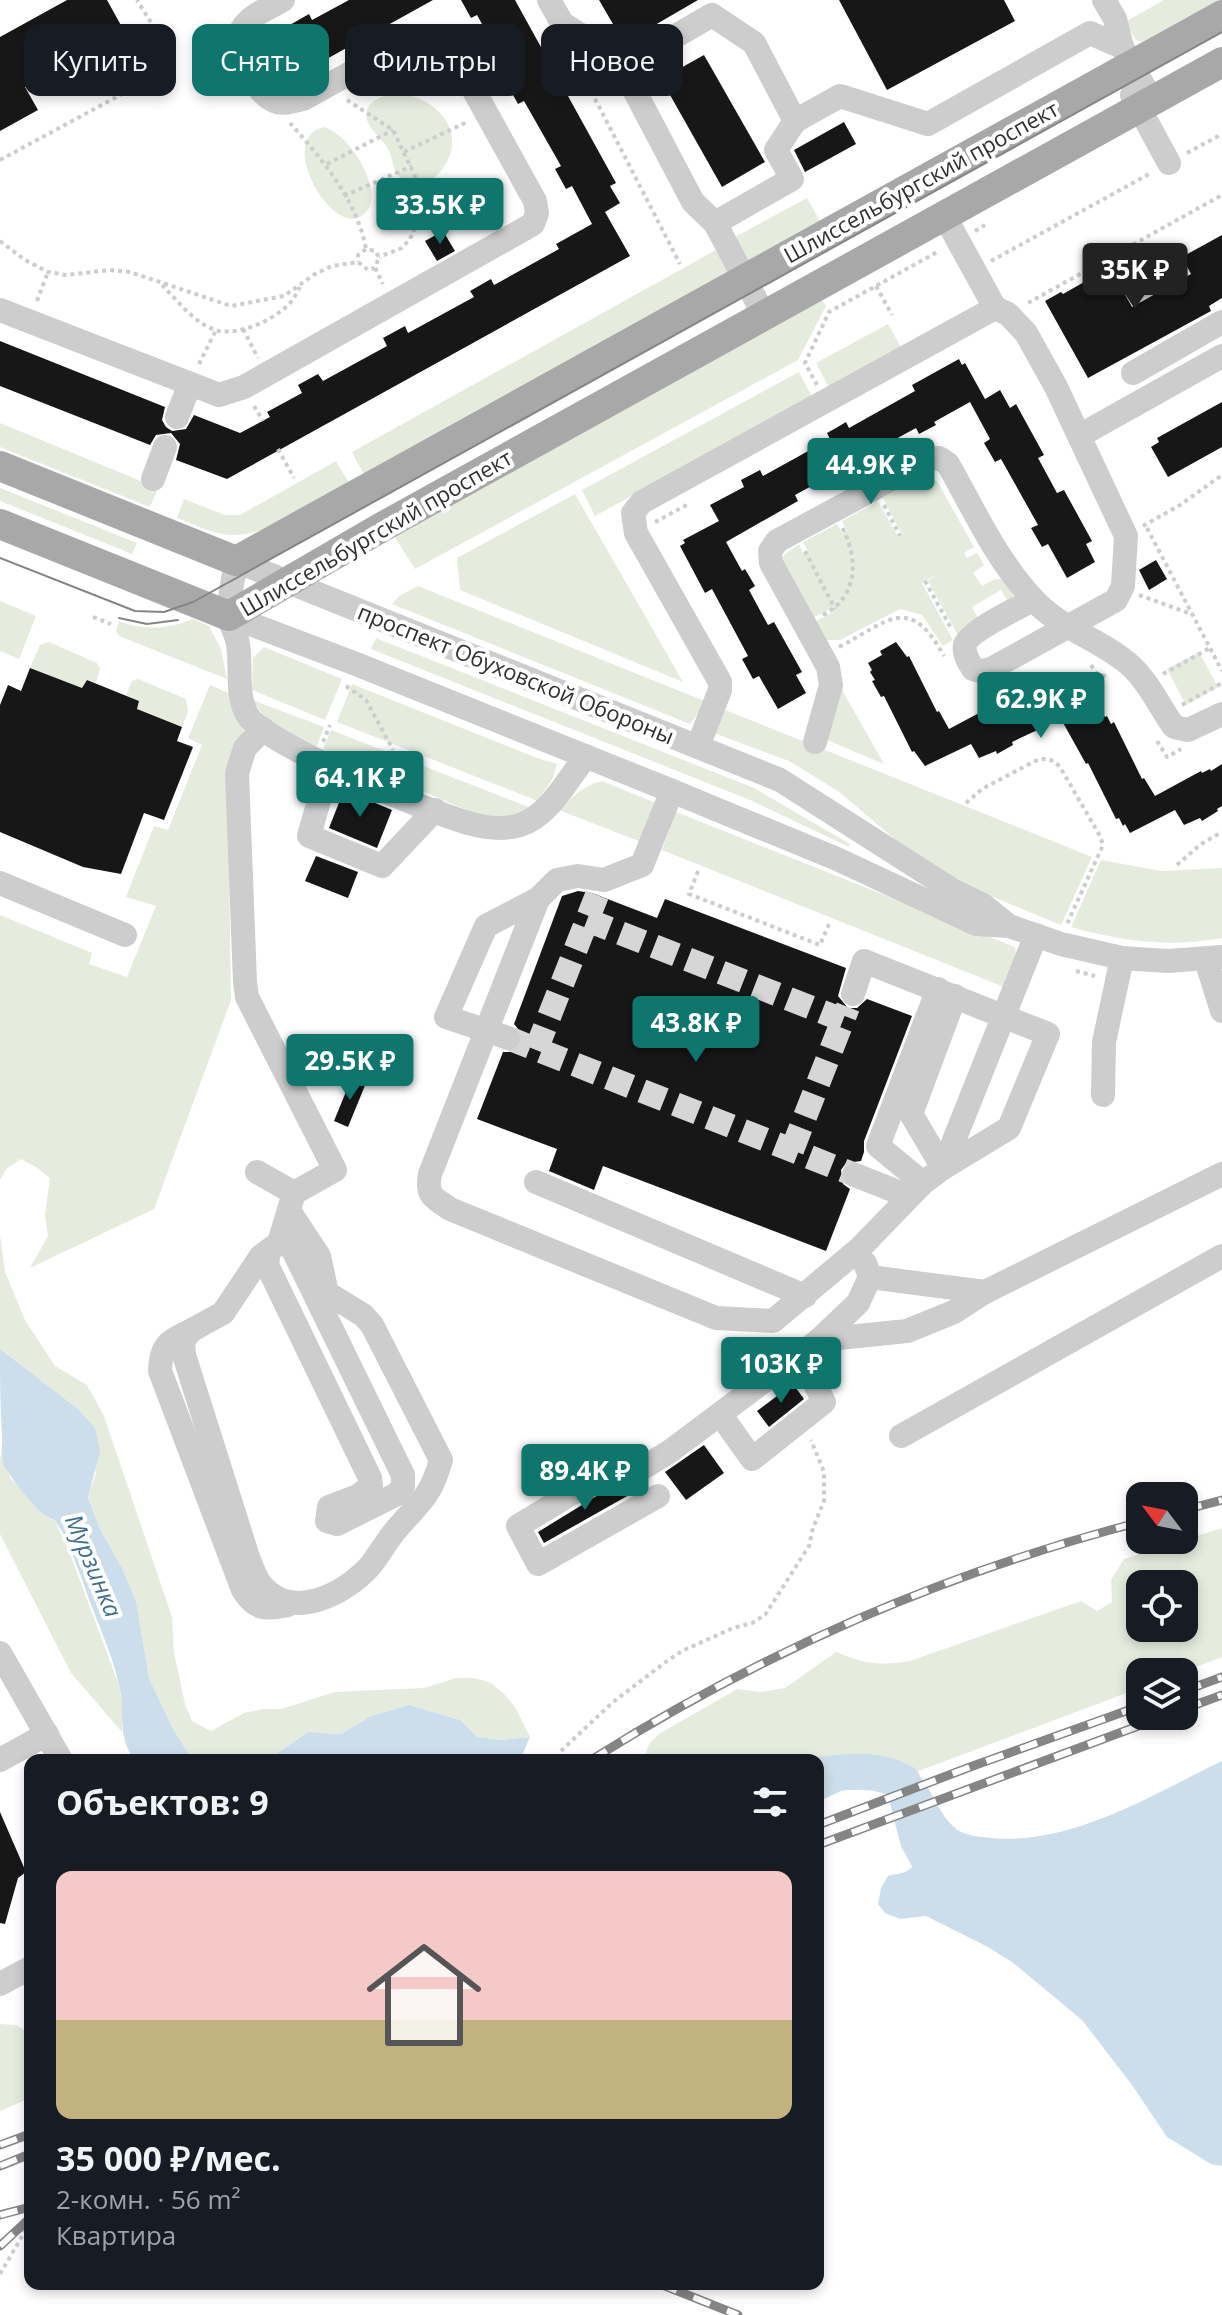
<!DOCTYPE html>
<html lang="ru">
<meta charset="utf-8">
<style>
body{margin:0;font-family:"Open Sans",sans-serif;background:#20242c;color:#f1f3f6;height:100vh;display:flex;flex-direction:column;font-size:30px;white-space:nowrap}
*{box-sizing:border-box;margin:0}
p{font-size:26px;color:#9ea1a6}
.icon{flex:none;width:44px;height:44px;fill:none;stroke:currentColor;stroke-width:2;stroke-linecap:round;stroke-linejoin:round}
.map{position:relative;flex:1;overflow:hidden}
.side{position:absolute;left:24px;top:1754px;width:800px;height:536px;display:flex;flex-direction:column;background:#171b24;border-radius:16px;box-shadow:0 4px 12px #0003}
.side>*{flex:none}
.guide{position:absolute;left:24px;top:24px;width:800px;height:72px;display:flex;gap:16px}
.needle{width:52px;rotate:302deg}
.buttons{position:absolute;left:1126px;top:1482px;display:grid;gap:16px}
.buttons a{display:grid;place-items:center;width:72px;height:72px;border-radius:16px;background:#171b24;box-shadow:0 4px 12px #0003;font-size:40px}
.price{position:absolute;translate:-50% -68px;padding:0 18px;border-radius:8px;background:#0f766e;color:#fff;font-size:26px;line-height:52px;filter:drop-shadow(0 2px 4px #0008)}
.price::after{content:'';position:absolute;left:50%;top:48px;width:24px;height:18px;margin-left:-12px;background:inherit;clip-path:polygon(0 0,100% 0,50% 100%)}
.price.selected{background:#222;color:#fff}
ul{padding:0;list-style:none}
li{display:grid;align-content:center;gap:16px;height:424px;padding:0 32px}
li+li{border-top:2px solid #363941}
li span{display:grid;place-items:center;height:248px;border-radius:16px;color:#555}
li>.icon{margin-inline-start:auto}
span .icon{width:144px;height:144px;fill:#fffc;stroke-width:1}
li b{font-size:34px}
h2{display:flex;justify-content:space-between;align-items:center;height:96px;padding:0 32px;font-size:34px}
.tag{padding:0 28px;border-radius:16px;background:#171b24;box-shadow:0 4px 12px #0003;font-size:28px;line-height:72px}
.tag.selected{background:#0f766e;color:#fff}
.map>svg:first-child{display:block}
.green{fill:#e5ecde;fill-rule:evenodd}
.water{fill:#ccdeeb}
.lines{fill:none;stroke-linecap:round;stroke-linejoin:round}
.river{stroke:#ccdeeb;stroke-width:36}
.building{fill:#171717}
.minor-tunnel{stroke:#d6d6d6;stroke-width:24;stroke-dasharray:24 12;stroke-linecap:butt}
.path{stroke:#cdcdcd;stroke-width:4;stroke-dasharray:4 4;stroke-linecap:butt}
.minor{stroke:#cdcdcd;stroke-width:24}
.major{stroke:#a8a8a8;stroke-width:30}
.tram{stroke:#858585;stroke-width:2}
.rail-casing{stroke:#858585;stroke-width:9}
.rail{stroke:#fff;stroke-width:6;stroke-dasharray:18;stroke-linecap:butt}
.labels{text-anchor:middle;stroke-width:8;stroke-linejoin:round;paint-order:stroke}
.street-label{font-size:22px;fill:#303030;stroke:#fff}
.water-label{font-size:24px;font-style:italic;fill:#416f8e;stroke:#fff}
</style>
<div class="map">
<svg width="1222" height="2315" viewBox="0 0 1222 2315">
<rect width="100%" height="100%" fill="#fff"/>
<g class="green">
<path d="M1164 0H1218L1142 42 1136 40 1125 22Z"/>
<path d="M400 93C447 101 473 144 432 180 420 189 403 185 396 172 392 165 392 156 388 149 383 140 374 133 369 125 358 102 384 94 400 93Z"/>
<path d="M324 127C355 136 393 207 357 218 327 228 277 137 324 127Z"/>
<path d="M807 198 820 221 748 261 733 238Z"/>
<path d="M716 250 729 273 364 475 352 452Z"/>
<path d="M822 299 826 306 798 360 415 569 394 536Z"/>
<path d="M888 324 902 349 829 388 816 363Z"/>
<path d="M799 372 812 397 595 516 582 490Z"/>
<path d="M0 423 158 488 150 507 0 447Z"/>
<path d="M336 461 349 483C313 503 272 536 230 535 212 534 194 524 177 518L184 499 225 515H240Z"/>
<path d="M923 476 937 481 974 547 964 553 967 558 977 553 984 565 973 573 982 586 995 579 1002 580 1013 594 1012 599 1008 602 1001 590 972 607 979 620 959 637 928 581 938 574 922 583 953 640 943 646 922 615 900 609 840 640H822L811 624 834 611 832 608 809 620 781 564 784 555 799 544 803 553 808 551 803 542 837 524 842 533 847 531 842 521 878 501 898 537 902 535 883 498Z"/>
<path d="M0 488 137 543 132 554 0 501Z"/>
<path d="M575 494 683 682 460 590 457 558Z"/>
<path d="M418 586 707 702 690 724 392 604 399 596Z"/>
<path d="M0 601 36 616 19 659 0 651Z"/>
<path d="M193 619 209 626 221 649 227 679 119 636 116 630 119 621C144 631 169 629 193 619Z"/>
<path d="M376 638 754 788 850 844 849 847 750 800 371 649Z"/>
<path d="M49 642 97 663 100 669 96 683 87 680 82 688 30 668 40 645Z"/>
<path d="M264 647 342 679 325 720 252 690 253 658Z"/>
<path d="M1199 652 1218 687 1186 705 1167 669Z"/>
<path d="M138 679 186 699 188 712 182 727 137 709 139 701 126 695 132 681Z"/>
<path d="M837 681 884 764 822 738Z"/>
<path d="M352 684 537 758 557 764 553 778 538 801 337 722Z"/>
<path d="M210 685 235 696 244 729 228 793 231 1000 154 1209 30 1268 48 1236 45 1215 50 1178 36 1167 21 1159 6 1169 0 1180V915L92 953 89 964 127 977 156 906 126 897 154 826 168 830 202 745 188 738Z"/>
<path d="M253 700 324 727 317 746C286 734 271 730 253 700Z"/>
<path d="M723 709 1092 857 1061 925 969 887 911 853 838 791 789 761 714 733Z"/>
<path d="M331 730 531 808C514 819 495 817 476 814L323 749Z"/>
<path d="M602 781 656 803 641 842 559 810C573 796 582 786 602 781Z"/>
<path d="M676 812 1015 947 1016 955 1004 987 662 850Z"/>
<path d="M1101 860 1161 871 1222 868V938C1171 948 1120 941 1071 927Z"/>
<path d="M0 1235 5 1272 25 1320 55 1366 87 1385 104 1416 172 1617 174 1653 185 1704 192 1721 211 1731 244 1713 263 1709H281L335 1692 424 1688 456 1678H475L491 1683 504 1694 515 1707 530 1737 502 1740 477 1737 460 1720 409 1705 371 1716 341 1734 308 1732 273 1756 259 1760H202L190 1756 172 1727 149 1678 136 1601 122 1568 99 1527 88 1496 96 1473 77 1408 0 1349Z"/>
<path d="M0 1454 11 1479 27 1494 42 1514 55 1521 67 1546 119 1685 123 1709 122 1732 71 1673 0 1534Z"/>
<path d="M1222 1528V1657L1183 1672H1140V1688L916 1772 901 1762 858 1758 644 1760 649 1744 659 1734 737 1689 761 1692 785 1688 836 1652C865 1664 879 1666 910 1661L1081 1601 1097 1611 1112 1602 1111 1580 1124 1559ZM1140 1584H1184V1628H1140Z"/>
<path d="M0 2024 16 2025 30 2033V2098L0 2111Z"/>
</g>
<g class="water">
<path d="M0 1349 77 1408 95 1428 100 1451 88 1497 99 1527 122 1568 136 1601 149 1678 172 1727 190 1756 202 1760H135C116 1737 126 1712 119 1685 113 1656 99 1627 89 1599 83 1582 66 1533 55 1521 52 1518 47 1517 44 1515 36 1509 6 1473 3 1463 0 1452 3 1444 2 1434 0 1406 0 1378 0 1349Z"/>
<path d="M409 1705 460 1720 477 1737 502 1740 530 1737 520 1760H259L273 1756 308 1732 341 1734 371 1716Z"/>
<path d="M858 1758C871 1760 888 1758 900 1762 928 1771 934 1810 954 1827 961 1834 973 1836 982 1837 1067 1849 1149 1796 1222 1761V2166L1211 2164 1167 2137 1132 2085 1082 2020 1012 1962 986 1946 926 1916 900 1919 885 1913 878 1904 881 1888 888 1876C893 1874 902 1874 907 1871 933 1856 906 1807 898 1787 869 1775 844 1789 818 1802V1760H801Z"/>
</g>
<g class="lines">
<path class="river" d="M818 1775C848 1772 875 1767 903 1782L918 1840 942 1883"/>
</g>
<g class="building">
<path d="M67 0H107L138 56 73 92 60 69 47 83 25 87 38 110 0 131V37Z"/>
<path d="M349 0H433L296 76 292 69 274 79 258 50 291 32 288 26 309 14 312 20Z"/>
<path d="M461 0H515L616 183 610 186 620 203 605 212 630 256 227 479 176 460 180 444 171 433 156 435 150 445 0 386V341L165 407 162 420 166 427 172 431 186 429 194 415 240 433 270 417 267 412 302 393 298 385 318 374 323 381 387 346 383 338 405 326 408 333 474 297 470 291 491 279 494 285 559 249 556 244 592 224 572 186 566 189 555 169 561 166 524 101 518 104 507 84 513 80 477 15 471 18Z"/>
<path d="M599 0H698L624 43Z"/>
<path d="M839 0H1004L1015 21 887 90Z"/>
<path d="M704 55 765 162 722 187 661 79Z"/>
<path d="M844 122 856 144 805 172 794 150Z"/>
<path d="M443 231 455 251 437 261 425 241Z"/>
<path d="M1222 235V298L1209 306 1211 311 1088 378 1045 301 1061 292 1063 294 1093 277 1092 274 1108 265 1132 307 1191 274 1182 257Z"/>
<path d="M959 359 962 365 965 363 985 399 1000 390 1010 408 1016 404 1044 455 1038 458 1057 493 1064 490 1092 541 1086 544 1095 562 1067 578 1048 544 1042 547 1031 528 1038 525 1001 459 995 462 984 443 990 439 970 402 934 422 936 425 919 434 916 428 881 447 884 454 833 482 830 476 795 495 798 501 726 542 742 571 745 569 755 586 749 590 768 625 774 622 802 672 796 675 806 693 778 709 759 676 753 679 742 659 748 656 712 589 705 593 680 546 685 543 683 540 719 521 710 505 744 487 741 480 760 470 763 476 830 439 827 433 836 428 846 422 849 428 915 391 912 385Z"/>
<path d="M1222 402V447L1168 477 1151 447 1159 442 1157 438Z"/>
<path d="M1156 560 1167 579 1149 590 1139 570Z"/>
<path d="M896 642 907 657 909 656 937 712 939 711 949 729 996 704 997 706 1051 673 1053 678 1061 673 1088 716 1100 709 1105 717 1107 716 1111 724 1114 722 1142 779 1144 778 1155 796 1201 771 1202 773 1210 769 1211 771 1222 764V806L1217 809 1218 811 1202 821 1200 818 1184 825 1175 810 1130 833 1125 824 1123 826 1119 818 1116 819 1088 763 1086 764 1061 719 1012 742 1013 745 997 754 996 751 979 758 971 744 925 766 914 751 912 752 884 696 881 697 872 681 875 680 870 672 872 670 868 663 882 655 880 651Z"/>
<path d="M30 668 82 688 87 680 139 701 137 709 182 727 177 741 193 747 164 820 144 813 121 874 83 867 0 832V705L8 685 21 691Z"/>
<path d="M344 790 392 810 377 848 329 828Z"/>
<path d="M316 856 358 872 348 898 305 881Z"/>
<path d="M578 891 592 893 657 918 665 899 846 968 838 996 848 1008H857L867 999 912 1016 864 1141V1152L861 1161 846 1163 841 1170 843 1184 850 1189 826 1251 603 1166 594 1190 549 1171 557 1149 477 1119 503 1052H512L522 1044V1034L514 1024 562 896Z"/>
<path d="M352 1077 366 1083 348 1127 334 1121Z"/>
<path d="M793 1384 804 1399 769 1427 757 1411Z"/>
<path d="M704 1445 724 1473 686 1500 665 1472Z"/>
<path d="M621 1481 629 1495 544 1543 538 1532Z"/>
<path d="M0 1812 26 1872 18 1878 5 1924 0 1923Z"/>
</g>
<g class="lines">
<g class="minor-tunnel">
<path d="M587 920 843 1020"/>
<path d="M508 1038 855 1175"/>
<path d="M536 1050 597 895"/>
<path d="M792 1150 848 1007"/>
</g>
<g class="path">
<path d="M573 56 680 264"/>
<path d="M347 100 393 130 422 191 416 226 410 239 402 248 379 257"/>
<path d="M290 123C322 159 357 200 366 249"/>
<path d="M404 152 467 122"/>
<path d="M1187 153 1222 134"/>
<path d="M0 160 148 80C176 51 154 29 137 0"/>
<path d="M327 164 393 130"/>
<path d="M344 196 412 166"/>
<path d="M975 231 985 225"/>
<path d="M0 241 25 260 48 272 66 275 110 270 130 272 231 306 284 296 315 274 332 266 358 262 368 270 375 268 379 257 375 251 366 249 358 255V262"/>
<path d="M991 261 1151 173"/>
<path d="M375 268 383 284"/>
<path d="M162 285C178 301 193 322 215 330 238 337 274 320 290 303 294 299 297 292 300 287"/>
<path d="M876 286 892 315"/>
<path d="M37 301 48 272"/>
<path d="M1028 303 1222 195"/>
<path d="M243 329 258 358"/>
<path d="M199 364 216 330"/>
<path d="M817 385 805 363 829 312 939 251"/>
<path d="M254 406 263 421"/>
<path d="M278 449 294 478"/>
<path d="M884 505 900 536"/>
<path d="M655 522 685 506 688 501"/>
<path d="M1143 526 1180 505 1222 475"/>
<path d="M1147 528 1222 671"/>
<path d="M805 551 835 609"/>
<path d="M925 581 951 628"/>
<path d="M1139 595 1191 614"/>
<path d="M823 615C858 597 859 559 842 527"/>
<path d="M93 617 111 624"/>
<path d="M839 647C889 621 909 593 944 656"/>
<path d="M1091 665 1097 674 1109 677"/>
<path d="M1163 674 1210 648"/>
<path d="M346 686 366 700 393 750"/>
<path d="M1182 705 1222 683"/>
<path d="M1157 741 1167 757 1181 749"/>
<path d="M323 742 330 725"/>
<path d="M966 803 982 789 1035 761C1046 757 1052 759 1060 767L1100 836 1103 845 1067 924"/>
<path d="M1177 865 1201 844 1222 832"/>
<path d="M698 871 689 894 820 945 829 924"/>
<path d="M1076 971 1095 976"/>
<path d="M561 1751 613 1702 667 1661 682 1651 733 1628 752 1623 765 1615 809 1546 813 1528 824 1501V1472L811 1440"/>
<path d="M0 2274 24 2233 30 2210"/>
</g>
<g class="minor">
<path d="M549 0 562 23 599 47 622 67 693 202 715 223 764 315"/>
<path d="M1104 0 1115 19 1122 47 1152 101"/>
<path d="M622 67 712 15 754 43 795 121 776 150 792 179 715 223"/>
<path d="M1132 95 1169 163"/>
<path d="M795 121 840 96 928 124 1090 33 1122 47"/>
<path d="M944 215 995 308 1008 314 1026 333 1056 387 1126 536 1123 586 1116 600 991 669 981 671 973 669C969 662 963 654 965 645 969 631 1018 608 1033 600"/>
<path d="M0 310 219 395 244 387 533 224 537 213 535 201 452 51C441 38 433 34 416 37L303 99C292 102 281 105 272 100 254 91 231 47 242 29 249 15 270 8 283 0"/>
<path d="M1133 373 1222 322"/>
<path d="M177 417 190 384"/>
<path d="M1079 436 1222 356"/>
<path d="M153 479 165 447"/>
<path d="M229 616 356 664 672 791 837 859 976 924 1009 926 1061 944 1122 958 1168 961 1222 957"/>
<path d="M263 729 245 748 237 773 245 982 247 997 335 1170 294 1193 279 1243 261 1256 223 1313 192 1330 183 1340 184 1355 247 1554C251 1565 255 1579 263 1587 293 1621 345 1594 370 1566 379 1555 386 1542 395 1531 419 1502 430 1499 441 1460L372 1325 363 1315 327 1293 319 1256 290 1212"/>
<path d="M815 742 831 685 828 667 771 563 770 551 777 541 929 459 939 458 948 464C974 510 996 559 1032 598 1059 629 1103 640 1132 667 1150 684 1160 708 1174 727L1188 730 1222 714"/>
<path d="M698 746 720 690V682L636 533 633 513 642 502 995 308"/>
<path d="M586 756C568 779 549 816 520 825 504 830 487 828 472 824 433 814 267 745 248 716 235 695 242 667 238 644 237 635 230 625 229 615 228 598 234 578 236 561L780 780 954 891 983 905 1009 926"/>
<path d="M329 765 309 836 382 866 435 810"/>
<path d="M0 883 125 935"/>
<path d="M538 899 430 1174C426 1196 433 1197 450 1209L716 1318 773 1321 859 1249 923 1183 943 1168 1009 1128 1048 1034 864 961 853 994"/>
<path d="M1206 960 1222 1011"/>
<path d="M508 1038 446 1017 486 926 538 899 557 880 578 876 604 880 642 865 672 791"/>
<path d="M1103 1095 1104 1042 1122 958"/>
<path d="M943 1168 1036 935"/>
<path d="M943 1168 911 1114 955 996"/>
<path d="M257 1172 294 1193"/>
<path d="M855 1175 908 1196"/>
<path d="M536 1182 805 1296"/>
<path d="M923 1183 878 1146 938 989"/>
<path d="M269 1251 267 1265 370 1478 371 1486 358 1496 329 1507 327 1521 337 1524 397 1494 403 1486V1475L294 1252 288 1244 279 1243"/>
<path d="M870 1277 985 1292"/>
<path d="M192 1330C169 1342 161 1343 160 1371L243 1590C256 1611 266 1609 288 1605"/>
<path d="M819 1340 858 1303 870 1277 865 1263"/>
<path d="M720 1414 752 1459 824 1402 810 1374 797 1357"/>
<path d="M901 1436 1222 1256"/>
<path d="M658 1496 538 1564 518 1526 619 1465 641 1469 669 1452 819 1340 907 1331 954 1312 985 1292 1222 1174"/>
<path d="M0 1653 61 1760"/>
<path d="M0 1760 47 1734"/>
<path d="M0 1984 30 1968"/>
</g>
<g class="major">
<path d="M0 466 236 561 1222 15"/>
<path d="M0 524 229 616 382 527 1222 62"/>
</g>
<g class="tram">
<path d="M0 558 135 611 164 612 193 602 1222 32"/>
<path d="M119 618 147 624 178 620"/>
</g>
<g class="rail-casing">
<g id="rail">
<path d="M1184 1510 1222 1500"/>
<path d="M1184 1691 1222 1677"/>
<path d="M1184 1709 1222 1695"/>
<path d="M591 1760C765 1651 941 1574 1140 1522"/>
<path d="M818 1825 970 1767 1140 1706"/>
<path d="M818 1845 1165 1716"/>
<path d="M0 2145 30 2134"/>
<path d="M0 2166 30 2154"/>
<path d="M0 2215 30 2207"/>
<path d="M0 2246 30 2218"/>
<path d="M660 2284 738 2315"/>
</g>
</g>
<use href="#rail" class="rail"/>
</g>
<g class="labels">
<g class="street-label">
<text transform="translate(921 182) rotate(-29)" y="8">Шлиссельбургский проспект</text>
<text transform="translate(376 533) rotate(-30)" y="8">Шлиссельбургский проспект</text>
<text transform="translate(516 674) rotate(22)" y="8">проспект Обуховской Обороны</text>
</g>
<g class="water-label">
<text transform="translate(93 1566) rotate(67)" y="8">Мурзинка</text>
</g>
</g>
</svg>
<div class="buttons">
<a><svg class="needle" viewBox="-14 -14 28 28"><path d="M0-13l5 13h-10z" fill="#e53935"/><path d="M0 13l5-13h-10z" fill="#9ea1a6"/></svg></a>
<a><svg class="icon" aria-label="locate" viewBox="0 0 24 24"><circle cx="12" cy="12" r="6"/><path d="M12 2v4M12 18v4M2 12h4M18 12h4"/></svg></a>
<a><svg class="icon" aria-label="layers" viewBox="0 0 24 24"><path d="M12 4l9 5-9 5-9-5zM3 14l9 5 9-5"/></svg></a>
</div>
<b class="price" style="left:440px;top:246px">33.5K ₽</b>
<b class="price selected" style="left:1135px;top:311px">35K ₽</b>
<b class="price" style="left:871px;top:506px">44.9K ₽</b>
<b class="price" style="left:1041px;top:740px">62.9K ₽</b>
<b class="price" style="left:360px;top:819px">64.1K ₽</b>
<b class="price" style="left:696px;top:1064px">43.8K ₽</b>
<b class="price" style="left:350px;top:1102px">29.5K ₽</b>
<b class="price" style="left:781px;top:1405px">103K ₽</b>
<b class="price" style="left:585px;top:1512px">89.4K ₽</b>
<div class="guide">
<a class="tag">Купить</a>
<a class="tag selected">Снять</a>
<a class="tag">Фильтры</a>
<a class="tag">Новое</a>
</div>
<section class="side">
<h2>Объектов: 9<svg class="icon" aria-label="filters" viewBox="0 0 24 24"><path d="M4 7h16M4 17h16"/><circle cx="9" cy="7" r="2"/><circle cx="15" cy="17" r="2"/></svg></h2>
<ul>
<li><span style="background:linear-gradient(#f6c9c9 60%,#c2b280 0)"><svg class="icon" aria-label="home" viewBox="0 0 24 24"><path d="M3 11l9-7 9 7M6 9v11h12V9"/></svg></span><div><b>35 000 ₽/мес.</b><p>2-комн. · 56 m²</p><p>Квартира</p></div></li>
</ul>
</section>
</div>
